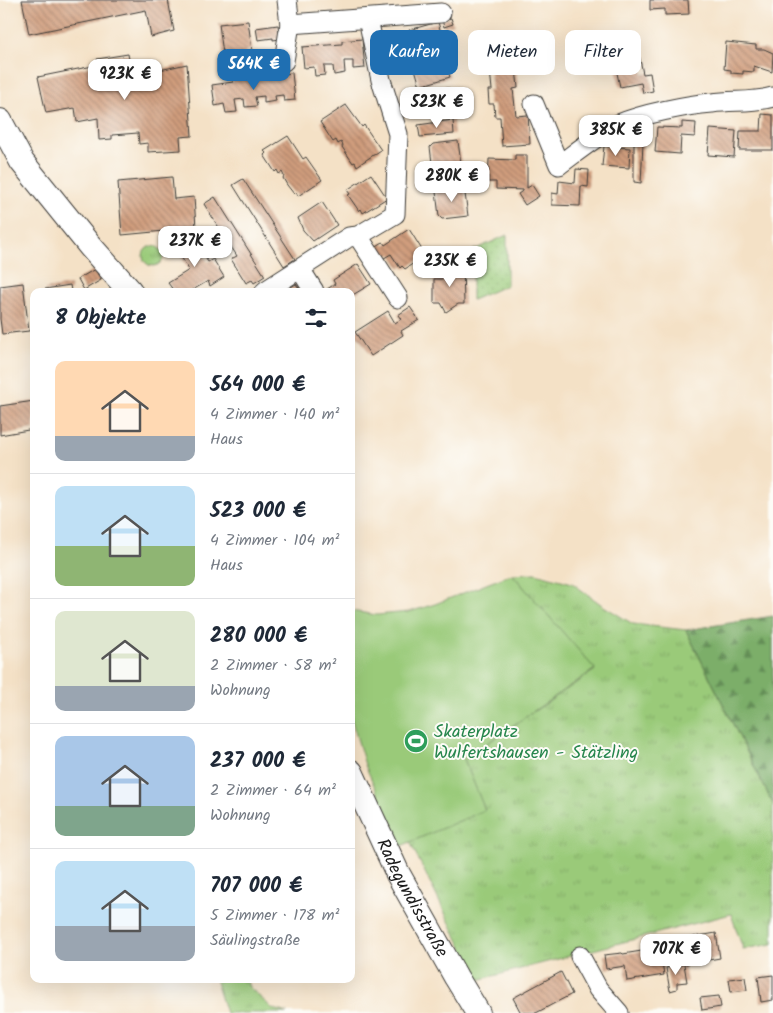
<!DOCTYPE html>
<html lang="de">
<meta charset="utf-8">
<style>
body{margin:0;font-family:Kalam,sans-serif;background:#f6f6f7;color:#1f2937;height:100vh;display:flex;flex-direction:column;font-size:19px;white-space:nowrap}
*{box-sizing:border-box;margin:0}
p{font-size:16px;color:#747a83}
.icon{flex:none;width:28px;height:28px;fill:none;stroke:currentColor;stroke-width:2;stroke-linecap:round;stroke-linejoin:round}
.map{position:relative;flex:1;overflow:hidden}
.drawer{position:absolute;left:30px;top:288px;width:325px;height:695px;display:flex;flex-direction:column;background:#fff;border-radius:10px;box-shadow:0 5px 20px #0002}
.drawer>*{flex:none}
.guide{position:absolute;left:370px;top:30px;width:328px;height:45px;display:flex;gap:10px}
.price{position:absolute;translate:-50% -42px;padding:0 11px;border-radius:10px;background:#fff;color:#222;font-size:16px;line-height:32px;filter:drop-shadow(0 1px 2px #0008)}
.price::after{content:'';position:absolute;left:50%;top:30px;width:15px;height:11px;margin-left:-8px;background:inherit;clip-path:polygon(0 0,100% 0,50% 100%)}
.price.on{background:#1f6fb2;color:#fff}
ul{padding:0;list-style:none}
li{display:flex;align-items:center;gap:15px;height:125px;padding:0 25px}
li+li{border-top:1px solid #e0e1e3}
li span{display:grid;place-items:center;flex:none;width:140px;height:100px;border-radius:10px;color:#555}
li>.icon{margin-inline-start:auto}
span .icon{width:60px;height:60px;fill:#fffc;stroke-width:1}
li b{font-size:21px}
h2{display:flex;justify-content:space-between;align-items:center;height:60px;padding:0 25px;font-size:21px}
.chip{padding:0 18px;border-radius:10px;background:#fff;box-shadow:0 5px 20px #0002;font-size:18px;line-height:45px}
.chip.on{background:#1f6fb2;color:#fff}
.map>svg:first-child{display:block}
.grass{fill:url(#grass-tufts);stroke:#5b734a}
.forest{fill:url(#forest-firs);stroke:#4c6542}
.park{fill:url(#park-dots);stroke:#5b734a}
.pitch{fill:#9aca79;stroke:#5b734a}
.building{fill:url(#building-back-hatch)}
.lines{fill:none;stroke-linecap:round;stroke-linejoin:round}
.minor-casing{stroke:#3c3a36;stroke-width:21}
.tertiary-casing{stroke:#3c3a36;stroke-width:26}
.minor{stroke:#fff;stroke-width:19}
.tertiary{stroke:#fff;stroke-width:24}
.labels{text-anchor:middle;stroke-width:4;stroke-linejoin:round;paint-order:stroke}
.leisure-label{font-size:18px;fill:#27864d;stroke:#fdfcf7;text-anchor:start}
.street-label{font-size:18px;fill:#1c1c1c;stroke:#fdfcf7}
</style>
<div class="map">
<svg width="773" height="1013" viewBox="0 0 773 1013">
<defs>
<pattern id="grass-tufts" width="24" height="20" patternUnits="userSpaceOnUse" patternTransform="scale(1.25)"><rect width="24" height="20" fill="#9aca79"/><path d="M3 7l-1-3M5 7V3M7 7l1-3M15 17l-1-3M17 17v-4M19 17l1-3" fill="none" stroke="#84ad68"/></pattern>
<pattern id="forest-firs" width="22" height="20" patternUnits="userSpaceOnUse" patternTransform="scale(1.25)"><rect width="22" height="20" fill="#7bae69"/><path d="M5 1l3.5 6h-7zM16 11l3.5 6h-7z" fill="#648d56"/></pattern>
<pattern id="park-dots" width="8" height="8" patternUnits="userSpaceOnUse" patternTransform="scale(1.25)"><rect width="8" height="8" fill="#9aca79"/><path d="M2 2h.1M6 6h.1" fill="none" stroke="#84ad68" stroke-width="1.8" stroke-linecap="round"/></pattern>
<pattern id="building-back-hatch" width="6" height="6" patternUnits="userSpaceOnUse" patternTransform="scale(1.25)"><rect width="6" height="6" fill="#d09d7d"/><path d="M-1 5l2 2M0 0l6 6M5-1l2 2" fill="none" stroke="#a87f66"/></pattern>
</defs>
<rect width="100%" height="100%" fill="#fdfcf7"/>
<filter id="ink" filterUnits="userSpaceOnUse"><feTurbulence type="fractalNoise" baseFrequency=".02" numOctaves="2"/><feDisplacementMap in="SourceGraphic" scale="10" xChannelSelector="R" yChannelSelector="G"/><feConvolveMatrix kernelMatrix="1 2 1 2 8 2 1 2 1" color-interpolation-filters="sRGB"/></filter>
<filter id="wash" filterUnits="userSpaceOnUse"><feTurbulence type="fractalNoise" baseFrequency=".0096" numOctaves="4" result="noise"/><feDisplacementMap in="SourceGraphic" scale="20" xChannelSelector="R" yChannelSelector="G"/><feGaussianBlur stdDeviation="1.12" result="paint"/><feColorMatrix in="noise" values="0 0 0 0 0 0 0 0 0 0 0 0 0 0 0 0 0 1.4 0 .05"/><feComposite in="paint" operator="in"/></filter>
<g filter="url(#wash)">
<rect width="100%" height="100%" fill="#f4e1c6"/>
<g class="grass">
<circle cx="153" cy="256" r="10"/>
<path d="M536 573 572 583 602 605 633 624 686 630 773 804V944L743 949 731 914 478 980 410 842 484 810 464 759 595 670 512 574Z"/>
<path d="M215 979H246L249 987 273 1009 287 1013H226Z"/>
</g>
<path class="forest" d="M773 616V804L686 630Z"/>
<path class="park" d="M507 235V285L472 300V251Z"/>
<path class="pitch" d="M512 574 595 669 464 759 485 810 401 846 365 765 351 718V611L377 615 409 612 435 604Z"/>
<g id="blocks">
<g class="building">
<path d="M22 0H168L174 31 151 37 146 10 29 34Z"/>
<path d="M650 0H688L689 14 665 15V9L650 10Z"/>
<path d="M451 18 453 24 444 27 442 20Z"/>
<path d="M248 21 252 50 245 51 246 55 230 57 229 53 223 54 219 24Z"/>
<path d="M438 22 445 49 442 50 450 77 420 86 413 62 415 61 414 58 416 57 409 30Z"/>
<path d="M278 25 280 39 273 40V38L258 40 256 28Z"/>
<path d="M362 39 365 68 353 69V61H344L345 73 334 75 333 66H324L325 75 315 76 314 67 304 68 302 47 342 44V41Z"/>
<path d="M726 42 756 45V49H764L773 53 772 72 754 66V72L743 71V74L731 73V70L724 69Z"/>
<path d="M128 54 132 76 187 64 192 136 180 137 181 150 148 152V143L139 144 138 133 112 135V139L99 140 98 118 77 122 75 108 46 113 38 77 98 65 97 59Z"/>
<path d="M639 54 643 74 650 73 653 91 643 93 641 83 620 87 614 59Z"/>
<path d="M515 58 518 88 513 89 516 116 528 115 530 144 502 146 500 117H495L494 104H489L488 90H492L489 60Z"/>
<path d="M292 73 295 100 284 101 283 95 275 96 276 101 264 103V96L255 97 257 106 245 107 244 99 235 100 237 112 226 113 224 104 215 106 212 85 233 82 232 79Z"/>
<path d="M449 88 451 102 403 106 402 92Z"/>
<path d="M346 105 362 127 364 125 381 150 357 166 355 162 353 163 342 147 343 145 341 142 338 144 336 140 333 142 320 122Z"/>
<path d="M762 114 773 115V150H739L740 131H761Z"/>
<path d="M453 120 454 134 420 137 418 125Z"/>
<path d="M682 122 696 123 695 137 681 136 680 154 655 152 657 127 682 128Z"/>
<path d="M710 129 736 131 734 157 708 155Z"/>
<path d="M288 136 303 159 306 157 322 180 298 196 296 192 294 194 287 185 283 178 284 176 282 172 279 174 277 170 275 172 264 155 266 153 264 151Z"/>
<path d="M458 141 462 171 436 174 433 171 430 147 433 144Z"/>
<path d="M634 143H643L641 183 634 182Z"/>
<path d="M604 146 630 148 629 168 602 166Z"/>
<path d="M515 155H527V188L532 185 539 196 525 205 518 194 524 190 496 189V182H488L489 159 515 160Z"/>
<path d="M576 169 589 170 588 187 581 186 580 206 552 205V193L558 194 559 181 575 183Z"/>
<path d="M371 174 387 198 363 213 361 209 359 211 348 195 350 194 347 190Z"/>
<path d="M172 177 174 199 194 197 196 228 122 235 118 182Z"/>
<path d="M243 179 295 259 284 266 233 185Z"/>
<path d="M464 186 468 216 442 219 439 216 436 192 439 189Z"/>
<path d="M215 197 265 276 254 283 252 280 246 283 231 259 237 256 204 204Z"/>
<path d="M322 202 337 225 313 241 303 230 298 218Z"/>
<path d="M409 229 424 253 421 254 423 257 405 269 402 266 400 268 391 254 379 261 372 249 383 242 385 245Z"/>
<path d="M190 235 208 262 213 259 224 277 210 286 208 281 191 291H174L168 283 189 270 174 245Z"/>
<path d="M358 264 371 284 351 296V291H324L335 284 333 280Z"/>
<path d="M447 265H463L464 304H458L446 312 441 303H434V279H447Z"/>
<path d="M95 269 101 280 84 290 78 279Z"/>
<path d="M23 283 29 331 2 334 0 319V286Z"/>
<path d="M296 284 301 291H284Z"/>
<path d="M70 285 71 291H45V289Z"/>
<path d="M410 307 419 320 401 331 403 335 371 356 355 332 388 311 395 323 401 319 398 315Z"/>
<path d="M34 401V429L0 435V406Z"/>
<path d="M716 933 720 958 686 964 682 939Z"/>
<path d="M660 948 664 975 627 981 625 966 606 969 604 955 622 953 623 954Z"/>
<path d="M684 964 687 982 677 983V989L670 991 666 968Z"/>
<path d="M561 972 572 994 536 1013H521L513 998Z"/>
<path d="M773 975V1000L761 1002 758 977Z"/>
<path d="M745 977 747 990 731 992 729 979Z"/>
<path d="M719 996 721 1007 702 1010 700 998Z"/>
</g>
</g>
</g>
<g filter="url(#ink)">
<use href="#blocks" fill-opacity="0" stroke="#3c3a36" stroke-width="1"/>
<g class="lines">
<g class="minor-casing">
<g id="minor">
<path d="M287 0 290 24"/>
<path d="M284 61 290 24 441 13"/>
<path d="M534 104 559 165C578 151 597 135 619 124 642 114 687 105 712 103 734 100 751 103 773 97"/>
<path d="M358 236 398 298"/>
<path d="M300 269 314 291"/>
<path d="M265 291 349 237 358 236 395 214 398 134 381 80 368 19"/>
<path d="M580 956 598 989 619 1013"/>
</g>
</g>
<g class="tertiary-casing">
<g id="tertiary">
<path d="M0 121 22 162 90 246 130 291"/>
<path id="s1" d="M351 772 398 874 456 977 478 1013"/>
</g>
</g>
<use href="#minor" class="minor"/>
<use href="#tertiary" class="tertiary"/>
</g>
</g>
<defs>
<g id="stadium-disc" transform="scale(1.25)"><circle r="9.5" fill="#2e9e5b" stroke="#fdfcf7"/><path d="M0-5a6.5 5 0 1 0 0 10a6.5 5 0 1 0 0-10ZM-3.5-1.8h7v3.6h-7Z" fill="#fff"/></g>
</defs>
<g fill-rule="evenodd">
<use href="#stadium-disc" x="416" y="741"/>
</g>
<g class="labels">
<g class="leisure-label">
<text x="434" y="737">Skaterplatz<tspan x="434" dy="21">Wulfertshausen - Stätzling</tspan></text>
</g>
<g class="street-label">
<text dy="6" stroke="none"><textPath href="#s1" startOffset="140">Radegundisstraße</textPath></text>
</g>
</g>
</svg>
<b class="price on" style="left:254px;top:91px">564K €</b>
<b class="price" style="left:125px;top:101px">923K €</b>
<b class="price" style="left:437px;top:129px">523K €</b>
<b class="price" style="left:616px;top:157px">385K €</b>
<b class="price" style="left:452px;top:203px">280K €</b>
<b class="price" style="left:195px;top:268px">237K €</b>
<b class="price" style="left:450px;top:288px">235K €</b>
<b class="price" style="left:676px;top:976px">707K €</b>
<div class="guide">
<a class="chip on">Kaufen</a>
<a class="chip">Mieten</a>
<a class="chip">Filter</a>
</div>
<section class="drawer">
<h2>8 Objekte<svg class="icon" aria-label="filters" viewBox="0 0 24 24"><path d="M4 7h16M4 17h16"/><circle cx="9" cy="7" r="2"/><circle cx="15" cy="17" r="2"/></svg></h2>
<ul>
<li><span style="background:linear-gradient(#ffd9b3 75%,#9aa5b1 0)"><svg class="icon" aria-label="home" viewBox="0 0 24 24"><path d="M3 11l9-7 9 7M6 9v11h12V9"/></svg></span><div><b>564 000 €</b><p>4 Zimmer · 140 m²</p><p>Haus</p></div></li>
<li><span style="background:linear-gradient(#bfe0f5 60%,#8fb573 0)"><svg class="icon" aria-label="home" viewBox="0 0 24 24"><path d="M3 11l9-7 9 7M6 9v11h12V9"/></svg></span><div><b>523 000 €</b><p>4 Zimmer · 104 m²</p><p>Haus</p></div></li>
<li><span style="background:linear-gradient(#dfe7d0 75%,#9aa5b1 0)"><svg class="icon" aria-label="home" viewBox="0 0 24 24"><path d="M3 11l9-7 9 7M6 9v11h12V9"/></svg></span><div><b>280 000 €</b><p>2 Zimmer · 58 m²</p><p>Wohnung</p></div></li>
<li><span style="background:linear-gradient(#a9c7e8 70%,#7fa58c 0)"><svg class="icon" aria-label="home" viewBox="0 0 24 24"><path d="M3 11l9-7 9 7M6 9v11h12V9"/></svg></span><div><b>237 000 €</b><p>2 Zimmer · 64 m²</p><p>Wohnung</p></div></li>
<li><span style="background:linear-gradient(#bfe0f5 65%,#9aa5b1 0)"><svg class="icon" aria-label="home" viewBox="0 0 24 24"><path d="M3 11l9-7 9 7M6 9v11h12V9"/></svg></span><div><b>707 000 €</b><p>5 Zimmer · 178 m²</p><p>Säulingstraße</p></div></li>
</ul>
</section>
</div>
